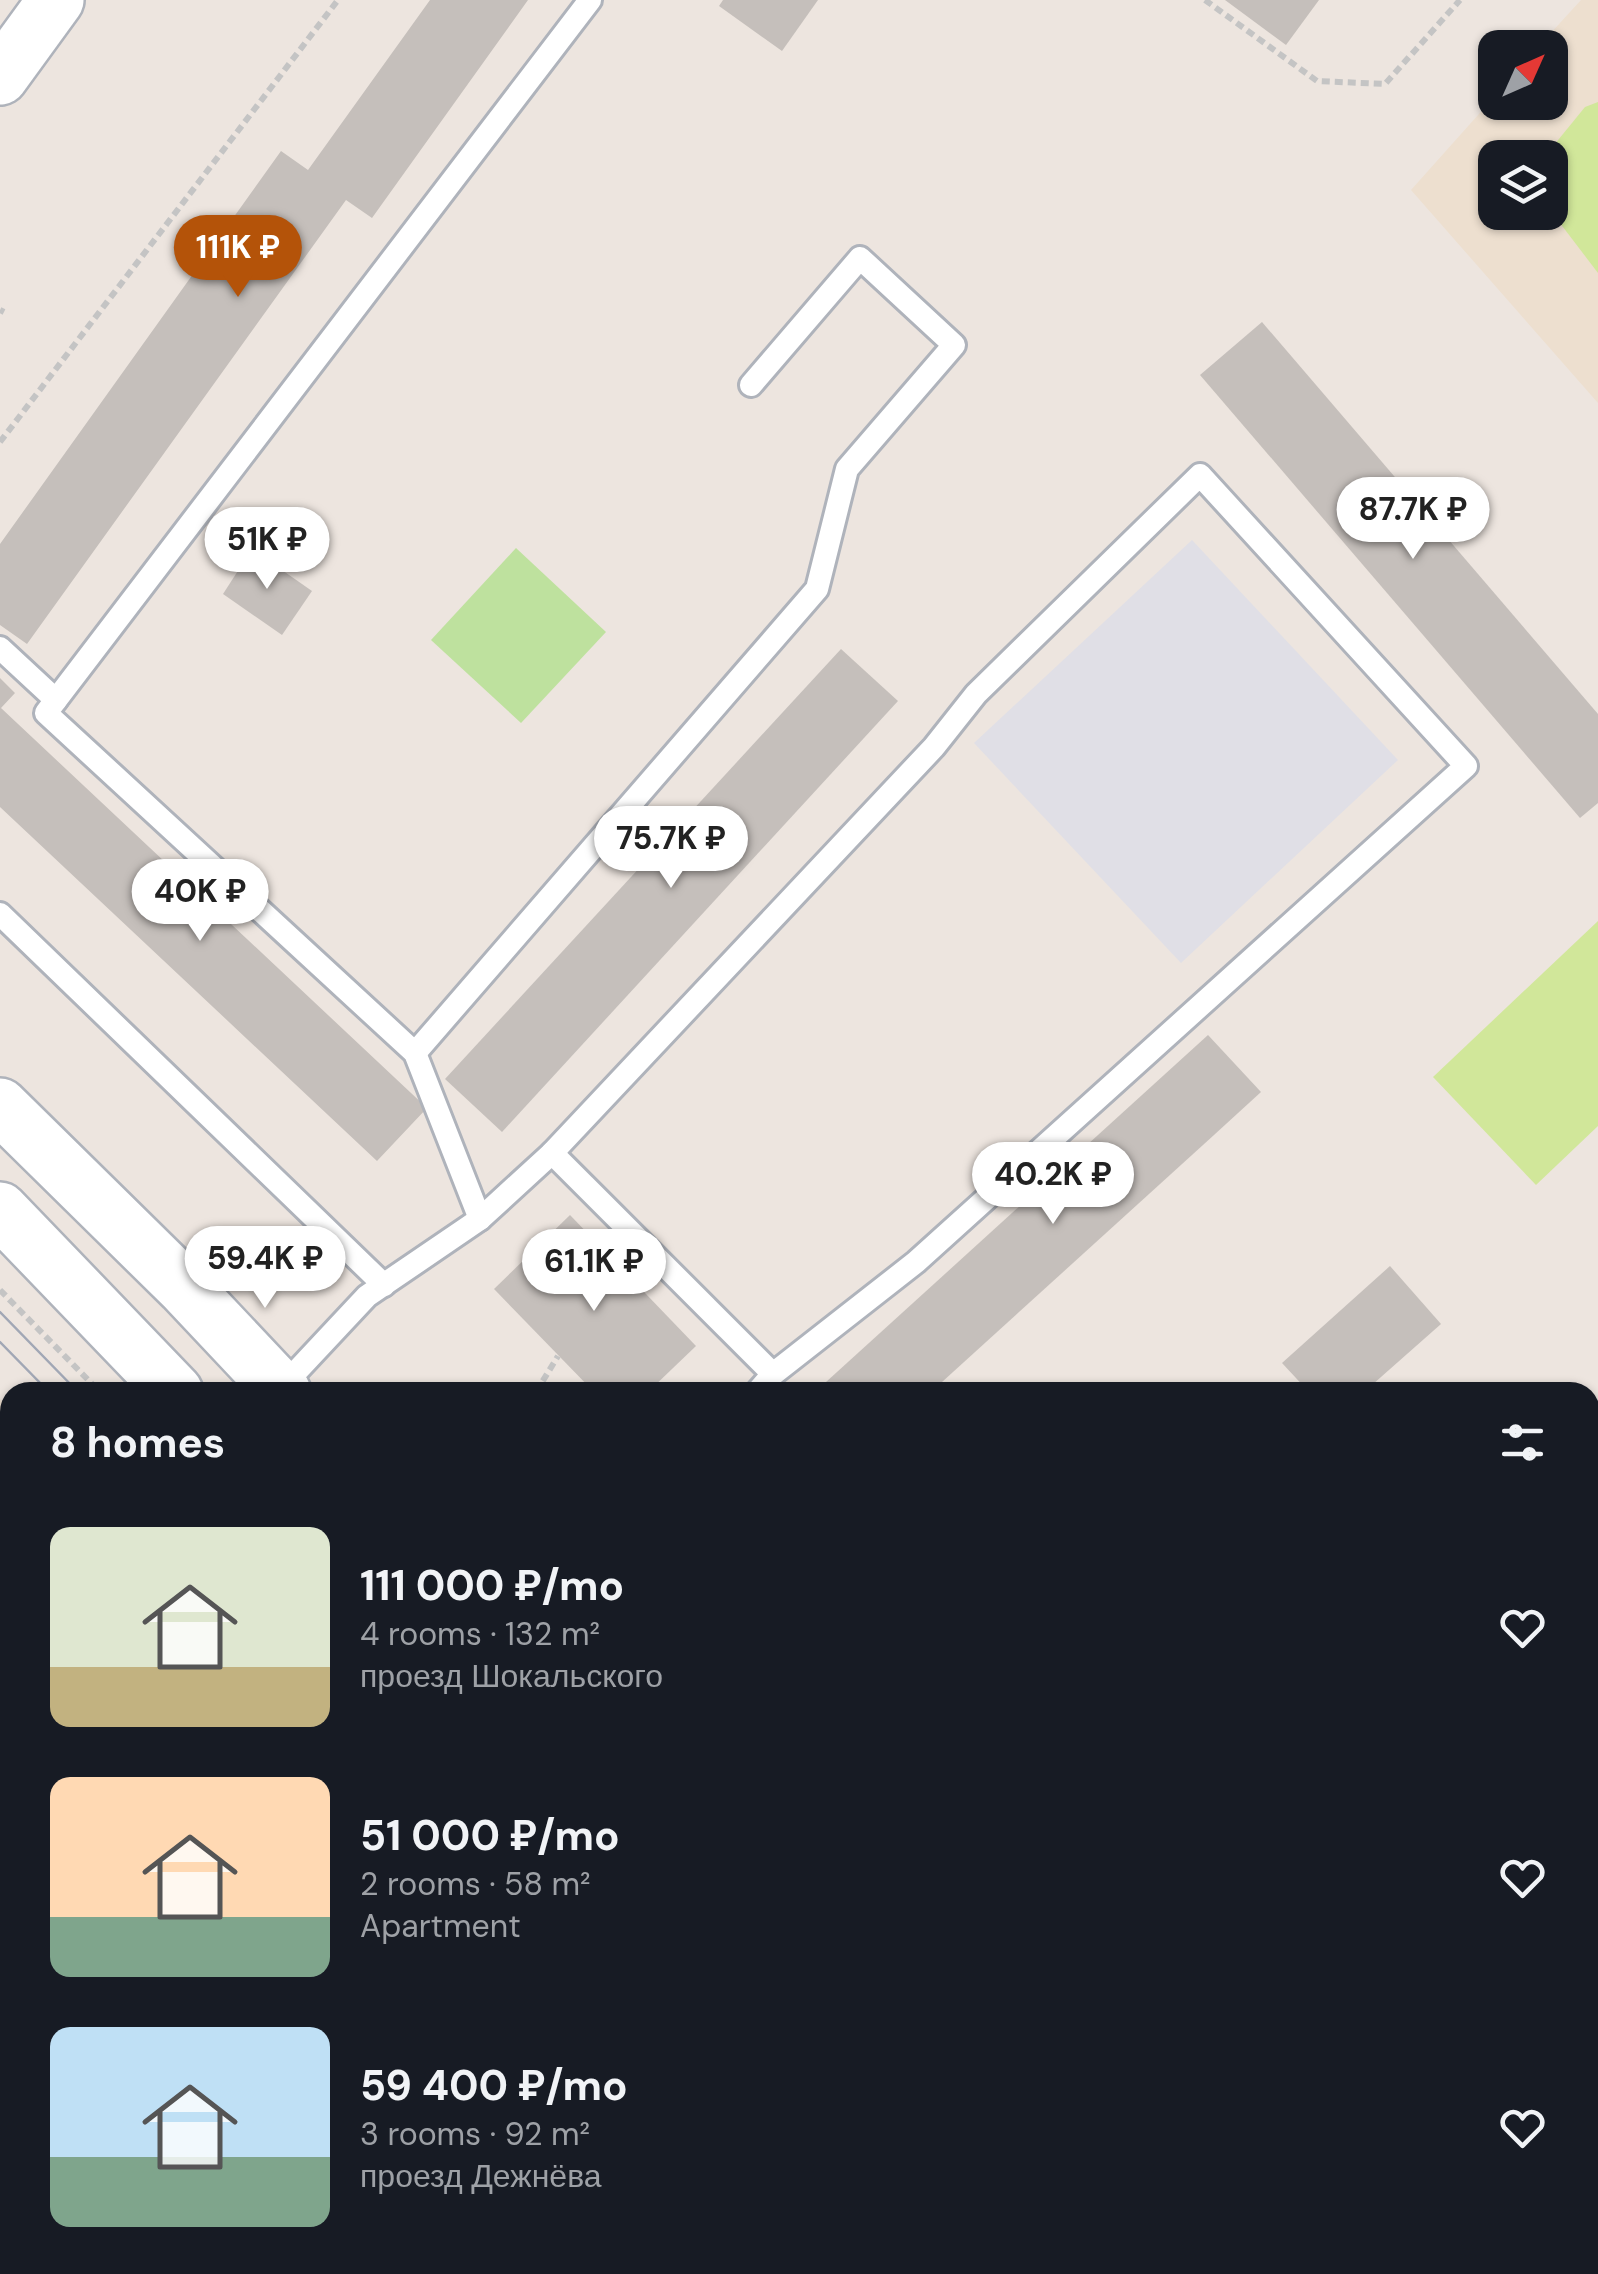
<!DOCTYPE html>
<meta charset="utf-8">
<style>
body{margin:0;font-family:"DM Sans",sans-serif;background:#20242c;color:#f1f3f6;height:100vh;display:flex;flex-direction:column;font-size:38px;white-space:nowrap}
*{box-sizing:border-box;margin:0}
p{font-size:32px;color:#9ea1a6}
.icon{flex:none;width:55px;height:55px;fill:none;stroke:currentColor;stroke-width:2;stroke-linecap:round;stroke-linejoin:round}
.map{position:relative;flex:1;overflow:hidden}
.sheet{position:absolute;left:0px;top:1382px;width:1600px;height:892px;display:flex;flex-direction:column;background:#171b24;border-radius:30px 30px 0 0;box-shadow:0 2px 8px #0004}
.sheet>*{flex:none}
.needle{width:65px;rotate:45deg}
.tools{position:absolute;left:1478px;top:30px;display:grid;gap:20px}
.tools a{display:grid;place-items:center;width:90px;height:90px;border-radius:20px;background:#171b24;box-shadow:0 2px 8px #0004;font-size:50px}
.price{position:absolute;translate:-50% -85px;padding:0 22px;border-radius:35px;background:#fff;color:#222;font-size:32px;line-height:65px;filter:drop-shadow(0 2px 5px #0008)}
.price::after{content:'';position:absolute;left:50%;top:60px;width:30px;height:22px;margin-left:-15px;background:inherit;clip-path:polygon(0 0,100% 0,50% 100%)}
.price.active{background:#b45309;color:#fff}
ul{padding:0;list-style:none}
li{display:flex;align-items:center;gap:30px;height:250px;padding:0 50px}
li span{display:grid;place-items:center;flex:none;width:280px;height:200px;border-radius:20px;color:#555}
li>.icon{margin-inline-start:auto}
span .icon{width:120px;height:120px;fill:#fffc;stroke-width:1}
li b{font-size:42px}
h2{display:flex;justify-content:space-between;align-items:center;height:120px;padding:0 50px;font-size:42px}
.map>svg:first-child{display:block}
.industrial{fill:#e0dfe6}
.education{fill:#eddfcf;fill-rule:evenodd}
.green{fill:#bee19e}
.pitch{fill:#d1e79a}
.building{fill:#c5bfbb}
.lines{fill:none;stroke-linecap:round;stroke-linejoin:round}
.service-casing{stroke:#afb3bb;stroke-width:28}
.tertiary-casing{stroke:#afb3bb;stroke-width:60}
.secondary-casing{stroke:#afb3bb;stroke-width:60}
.path{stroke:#c4c4c4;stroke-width:6;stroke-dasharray:8 5;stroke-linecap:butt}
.service{stroke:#fff;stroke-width:22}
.tertiary{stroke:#fff;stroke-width:55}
.secondary{stroke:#fff;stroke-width:55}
.tram{stroke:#a1a7b5;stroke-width:2.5}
</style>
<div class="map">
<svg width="1598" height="2274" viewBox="0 0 1598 2274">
<rect width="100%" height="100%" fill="#ede5df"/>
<g class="industrial">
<path d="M1192 540 1398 760 1181 963 974 743Z"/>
<path d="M1590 2243 1598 2252V2274H1383L1393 2265H1590Z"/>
</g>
<g class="education">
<path d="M1581 0H1598V403L1411 190 1495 96V102H1550V48L1538 47ZM1495 158H1550V212H1495Z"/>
<path d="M0 1399 10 1409V1492L0 1502Z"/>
</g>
<g class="green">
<path d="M516 548 606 632 521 723 431 640Z"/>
<path d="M1598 2040V2253L1590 2244V2047Z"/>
<path d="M10 2134V2265H692L698 2274H0V2136Z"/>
</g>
<g class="pitch">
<path d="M1598 102V273L1550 210V150L1585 107Z"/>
<path d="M1598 921V1126L1536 1185 1433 1077Z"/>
</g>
<g class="building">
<path d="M430 0H528L372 218 346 200 27 644 0 625V544L281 151 308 170Z"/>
<path d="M723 0H818L782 51 719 6Z"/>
<path d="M1225 0H1319L1286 45Z"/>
<path d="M1262 322 1598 714V803L1580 818 1200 375Z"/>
<path d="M252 549 312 591 282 635 223 594Z"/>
<path d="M841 649 898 701 502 1132 445 1079Z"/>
<path d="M0 678 15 693 1 708 427 1108 377 1161 0 807Z"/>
<path d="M1208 1035 1261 1092 1214 1135 931 1392H815Z"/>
<path d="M570 1215 696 1346 648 1392H594L494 1289Z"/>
<path d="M1390 1266 1441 1324 1364 1392H1309L1282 1363Z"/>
<path d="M1598 1635V1743L1590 1750V1642Z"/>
<path d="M10 1750V1996L0 1993V1762Z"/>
</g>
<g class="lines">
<g class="service-casing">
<g id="service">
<path d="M0 648 56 700"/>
<path d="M0 914 384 1285"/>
<path d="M415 1053 817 589 847 469 954 345 860 258 751 385"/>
<path d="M552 1153 773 1374"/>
<path d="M480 1219 415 1053 46 713 590 0"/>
<path d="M280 1389 367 1296 480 1219 552 1153 934 747 976 694 1200 475 1466 766 916 1262 773 1374 757 1392"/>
<path d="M1590 1541 1598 1534"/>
<path d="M0 1715 10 1703"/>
<path d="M0 2078 10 2076"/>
</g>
</g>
<g class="tertiary-casing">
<g id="tertiary">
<path d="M0 77 56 0"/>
<path d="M1590 2009 1598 2002"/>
<path d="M1284 2274 1294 2265"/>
</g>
</g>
<g class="secondary-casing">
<g id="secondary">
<path d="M0 1106 184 1287 283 1392"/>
<path d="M0 1210 175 1392"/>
<path d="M828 2265 834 2274"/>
<path d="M915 2265 921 2274"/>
</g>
</g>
<g class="path">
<path d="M1205 0 1317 81 1385 84 1460 0"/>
<path d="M0 310 4 312"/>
<path d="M0 442 338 0"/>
<path d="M0 1290 100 1392"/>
<path d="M536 1392 558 1356"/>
<path d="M0 1524 10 1514"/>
<path d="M1590 2072 1598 2064"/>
<path d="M1590 2096 1598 2092"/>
<path d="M1590 2209 1598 2219"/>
<path d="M0 2226 10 2227"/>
<path d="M237 2265 292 2274"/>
<path d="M709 2265 715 2274"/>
<path d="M995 2273 1001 2265"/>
<path d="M1362 2274 1372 2265"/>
</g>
<use href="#service" class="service"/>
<use href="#tertiary" class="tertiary"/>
<use href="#secondary" class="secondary"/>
<g class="tram">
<path d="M0 1312 78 1392"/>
<path d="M0 1342 49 1392"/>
<path d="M738 2265 744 2274"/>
<path d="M761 2265 767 2274"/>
</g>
</g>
</svg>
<div class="tools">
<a><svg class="needle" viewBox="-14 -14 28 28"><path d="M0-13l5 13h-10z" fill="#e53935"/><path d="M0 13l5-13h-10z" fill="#9ea1a6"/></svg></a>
<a><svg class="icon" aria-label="layers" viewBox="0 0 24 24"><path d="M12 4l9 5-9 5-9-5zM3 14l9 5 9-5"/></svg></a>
</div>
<b class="price active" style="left:238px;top:300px">111K ₽</b>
<b class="price" style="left:1413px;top:562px">87.7K ₽</b>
<b class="price" style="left:267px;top:592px">51K ₽</b>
<b class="price" style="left:671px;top:891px">75.7K ₽</b>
<b class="price" style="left:200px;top:944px">40K ₽</b>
<b class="price" style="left:1053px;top:1227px">40.2K ₽</b>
<b class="price" style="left:265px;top:1311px">59.4K ₽</b>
<b class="price" style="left:594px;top:1314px">61.1K ₽</b>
<section class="sheet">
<h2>8 homes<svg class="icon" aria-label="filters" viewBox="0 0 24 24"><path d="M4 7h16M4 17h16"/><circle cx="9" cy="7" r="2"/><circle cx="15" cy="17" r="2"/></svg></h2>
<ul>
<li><span style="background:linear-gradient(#dfe7d0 70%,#c2b280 0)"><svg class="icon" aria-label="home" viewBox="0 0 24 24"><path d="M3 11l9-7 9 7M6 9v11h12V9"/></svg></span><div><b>111 000 ₽/mo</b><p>4 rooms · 132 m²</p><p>проезд Шокальского</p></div><svg class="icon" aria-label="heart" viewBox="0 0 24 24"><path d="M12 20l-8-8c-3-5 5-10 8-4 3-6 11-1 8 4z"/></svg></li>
<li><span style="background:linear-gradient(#ffd9b3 70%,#7fa58c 0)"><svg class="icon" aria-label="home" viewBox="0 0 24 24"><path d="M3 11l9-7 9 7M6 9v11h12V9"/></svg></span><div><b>51 000 ₽/mo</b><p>2 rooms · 58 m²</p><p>Apartment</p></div><svg class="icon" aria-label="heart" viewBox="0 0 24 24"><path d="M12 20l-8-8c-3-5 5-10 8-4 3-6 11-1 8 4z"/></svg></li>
<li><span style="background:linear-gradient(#bfe0f5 65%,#7fa58c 0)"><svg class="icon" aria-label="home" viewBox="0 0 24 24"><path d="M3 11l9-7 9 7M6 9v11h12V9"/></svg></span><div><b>59 400 ₽/mo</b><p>3 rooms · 92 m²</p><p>проезд Дежнёва</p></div><svg class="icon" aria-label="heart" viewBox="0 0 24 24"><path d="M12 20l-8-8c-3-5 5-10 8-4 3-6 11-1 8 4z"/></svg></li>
</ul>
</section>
</div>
